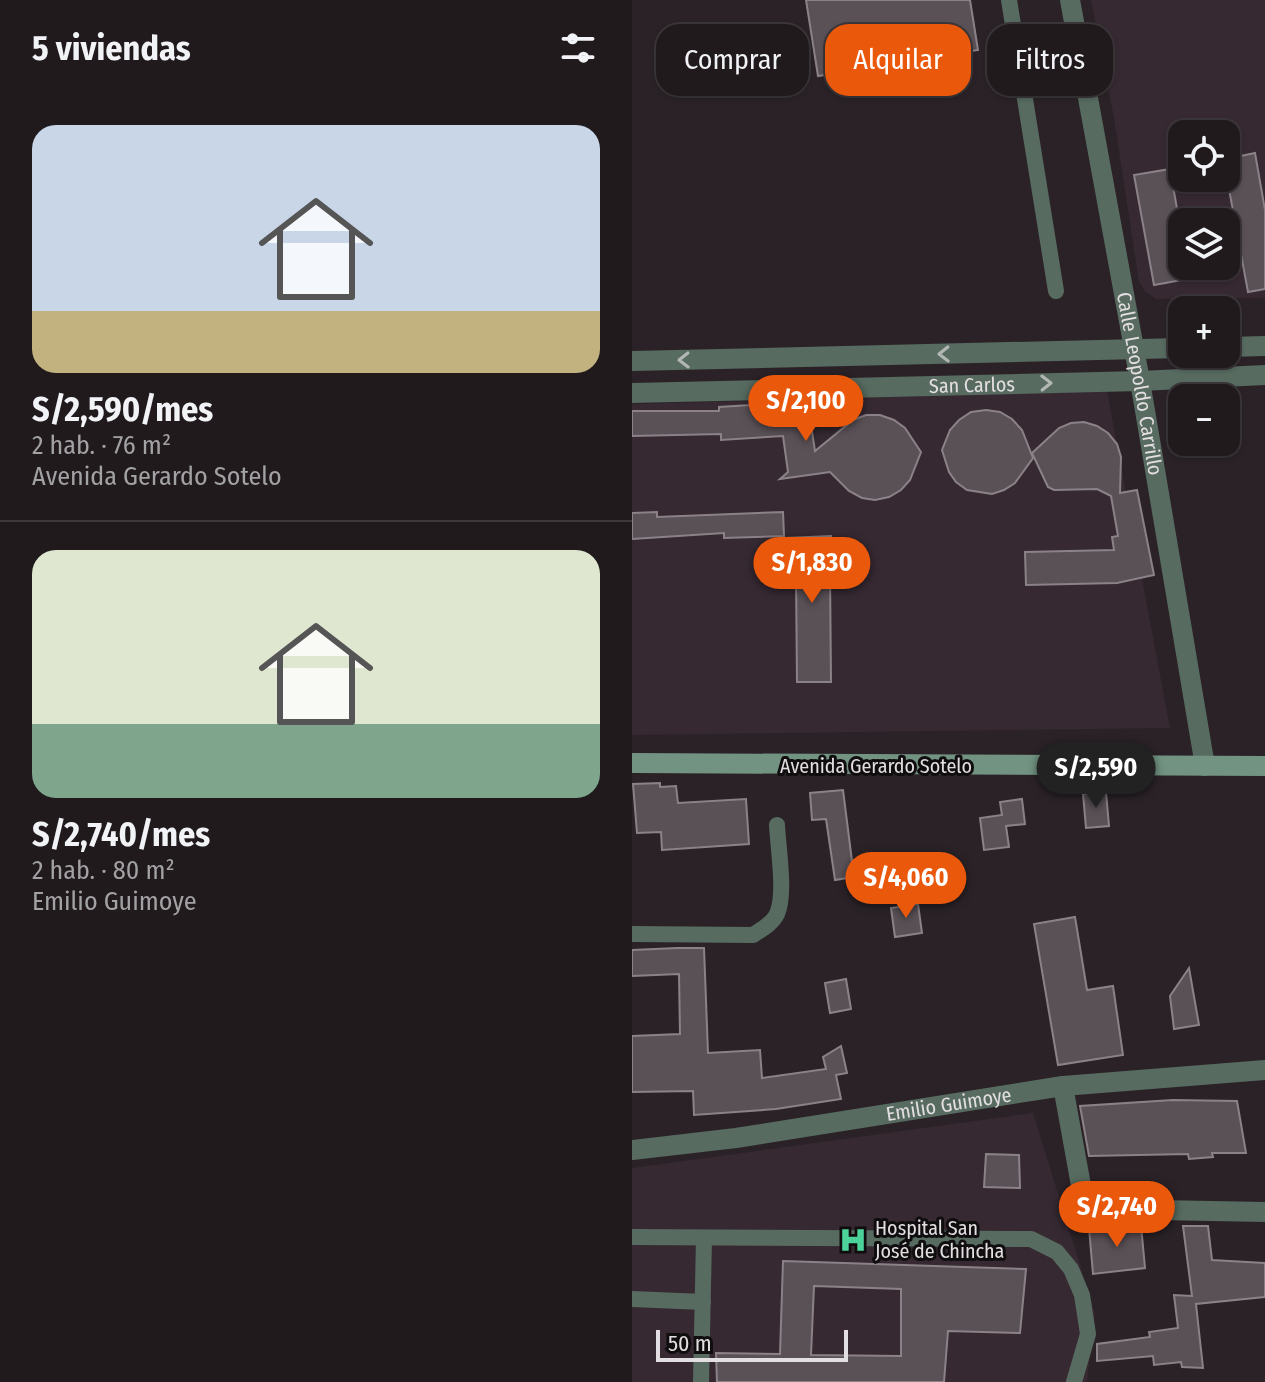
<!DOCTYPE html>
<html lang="es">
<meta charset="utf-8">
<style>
body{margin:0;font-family:"Fira Sans Condensed",sans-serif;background:#282326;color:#f1f3f6;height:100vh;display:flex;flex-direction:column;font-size:30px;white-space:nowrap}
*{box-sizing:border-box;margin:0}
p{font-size:26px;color:#a2a1a4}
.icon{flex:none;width:44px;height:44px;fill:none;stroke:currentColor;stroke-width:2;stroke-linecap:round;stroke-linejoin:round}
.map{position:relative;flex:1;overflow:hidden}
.side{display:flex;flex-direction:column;background:#201a1d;width:632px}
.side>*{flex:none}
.guide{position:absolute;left:24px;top:24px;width:488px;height:72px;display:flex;gap:16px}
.controls{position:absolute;left:536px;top:120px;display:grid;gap:16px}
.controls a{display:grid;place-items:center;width:72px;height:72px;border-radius:16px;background:#201a1d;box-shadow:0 2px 6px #0004,0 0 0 2px #3d383b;font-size:40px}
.scale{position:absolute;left:24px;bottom:20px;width:192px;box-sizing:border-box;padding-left:8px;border:4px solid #e3dee1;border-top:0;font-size:22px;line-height:28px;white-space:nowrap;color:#e3dee1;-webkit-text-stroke:6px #100d0f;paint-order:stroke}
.price{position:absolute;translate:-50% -68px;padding:0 18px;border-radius:28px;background:#ea580c;color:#fff;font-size:26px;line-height:52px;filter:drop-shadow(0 2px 4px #0008)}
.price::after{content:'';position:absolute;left:50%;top:48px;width:24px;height:18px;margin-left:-12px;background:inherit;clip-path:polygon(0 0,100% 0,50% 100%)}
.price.current{background:#222;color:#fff}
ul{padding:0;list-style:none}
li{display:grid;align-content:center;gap:16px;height:424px;padding:0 32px}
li+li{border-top:2px solid #3d383b}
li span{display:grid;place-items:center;height:248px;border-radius:24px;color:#555}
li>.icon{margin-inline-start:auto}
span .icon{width:144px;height:144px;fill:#fffc;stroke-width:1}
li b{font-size:34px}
h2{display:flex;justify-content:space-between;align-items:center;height:96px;padding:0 32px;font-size:34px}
.chip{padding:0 28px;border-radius:24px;background:#201a1d;box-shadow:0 2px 6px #0004,0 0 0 2px #3d383b;font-size:28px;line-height:72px}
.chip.current{background:#ea580c;color:#fff}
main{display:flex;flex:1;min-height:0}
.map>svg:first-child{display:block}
.built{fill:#362932;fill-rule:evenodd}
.building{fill:#5a5157;stroke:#8b8288;stroke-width:2;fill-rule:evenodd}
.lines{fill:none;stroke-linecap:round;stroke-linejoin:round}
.lane{stroke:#576b60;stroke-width:16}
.street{stroke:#576b60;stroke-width:20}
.secondary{stroke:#729382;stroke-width:20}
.oneway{stroke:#b2b6b4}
.labels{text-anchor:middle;stroke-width:6;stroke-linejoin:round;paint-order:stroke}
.street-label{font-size:20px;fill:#e3dee1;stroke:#100d0f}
.poi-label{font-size:20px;fill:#e3dee1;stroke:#100d0f;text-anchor:start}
</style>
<main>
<section class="side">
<h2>5 viviendas<svg class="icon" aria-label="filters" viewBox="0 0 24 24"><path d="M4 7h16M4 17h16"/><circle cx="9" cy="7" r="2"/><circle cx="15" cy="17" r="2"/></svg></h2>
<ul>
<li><span style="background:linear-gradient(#c9d6e8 75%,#c2b280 0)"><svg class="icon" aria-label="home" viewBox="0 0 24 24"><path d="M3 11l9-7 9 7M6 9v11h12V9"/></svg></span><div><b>S/2,590/mes</b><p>2 hab. · 76 m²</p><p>Avenida Gerardo Sotelo</p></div></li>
<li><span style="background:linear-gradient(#dfe7d0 70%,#7fa58c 0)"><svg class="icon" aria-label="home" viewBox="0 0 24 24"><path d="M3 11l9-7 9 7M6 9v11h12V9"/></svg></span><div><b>S/2,740/mes</b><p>2 hab. · 80 m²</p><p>Emilio Guimoye</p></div></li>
</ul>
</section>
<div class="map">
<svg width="633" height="1382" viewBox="0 0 633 1382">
<rect width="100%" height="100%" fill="#2a2227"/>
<g class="built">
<path d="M459 0H633V298L524 299 513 291 507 282 482 118ZM550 134H594V178H550ZM550 222H594V266H550Z"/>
<path d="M475 391 538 728 0 735V404Z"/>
<path d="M401 1113 463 1313 455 1382H0V1168Z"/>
</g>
<g class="building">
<path d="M174 0H338L346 50 186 76Z"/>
<path d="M623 153 633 210V289L616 292 594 173V159Z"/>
<path d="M538 169 550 237V280L522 285 502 175Z"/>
<path d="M138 404 139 412 176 406 183 451 221 420 234 415H248L262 420 273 428 289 452 278 480 269 490 257 497 243 500 230 498 217 491 198 472 148 479 156 472 151 436 89 440V434L0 436V411H87V407Z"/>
<path d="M354 410 368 412 380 419 390 430 401 458 383 483 372 490 360 494 335 490 324 482 317 472 310 450 318 430 327 420 339 412Z"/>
<path d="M452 422 465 426 476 433 485 444 489 457 488 493 505 490 522 575 485 583 394 585 393 552 482 550 480 537 486 536 479 496 465 489 422 490 416 487 400 453 427 428 439 423Z"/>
<path d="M25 512V517L151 512 152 536 92 538V533L0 539V513Z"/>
<path d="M199 536 202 572H198L199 682H165L164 575H156L154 538Z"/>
<path d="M28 783V787L44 786 46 803 114 799 117 844 30 850 29 832 5 833 1 784Z"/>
<path d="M211 790 222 877 203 880 194 819 180 820 178 793Z"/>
<path d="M474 792 477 826 454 828 451 794Z"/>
<path d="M390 799 393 824 374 826 377 847 352 850 348 818 370 815 368 802Z"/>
<path d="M286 904 290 933 263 937 259 908Z"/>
<path d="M443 917 455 990 481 986 491 1055 426 1065 402 924Z"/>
<path d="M45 948H72L76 1053 128 1050 130 1078 194 1069 191 1057 209 1046 215 1073 204 1075 209 1099 144 1109 62 1115 61 1091 0 1092V1036L48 1034 47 974 0 976V950Z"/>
<path d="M557 968 567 1025 542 1029 538 996Z"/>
<path d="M214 979 219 1009 198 1013 193 983Z"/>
<path d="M541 1100 605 1101 614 1153H580L581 1157 557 1159 556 1154 457 1156 448 1106Z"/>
<path d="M354 1154 387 1155 388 1188 352 1187Z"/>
<path d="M509 1225 513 1268 461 1274 457 1228Z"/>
<path d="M551 1226H576L580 1260 633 1263V1297L564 1304 571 1368 550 1367 549 1362 522 1365 521 1356 465 1361V1344L518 1337 517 1332 546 1328 542 1295 560 1296Z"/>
<path d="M151 1261 394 1269 388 1333 316 1331 312 1382H85L84 1353 148 1354ZM182 1286 269 1289V1356L179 1355Z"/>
</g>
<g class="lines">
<g class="lane">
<path d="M377 0 424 291"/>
<path d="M387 57 447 46"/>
<path d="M0 934 121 935C130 929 140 924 145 914 154 894 146 848 145 825"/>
<path d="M0 1237 399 1239 425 1252 439 1269 450 1295 456 1334 442 1382"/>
<path d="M0 1299 71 1302"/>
<path d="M69 1382 72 1238"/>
</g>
<g class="street">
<path id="s1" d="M438 0 508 381 573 766"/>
<path d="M594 347 633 346"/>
<path d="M0 361 550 348"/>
<path id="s2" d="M0 393 508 381 633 375"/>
<path d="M431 1086 450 1191 458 1202 472 1209 633 1212"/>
<path id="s3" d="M0 1150 104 1138 431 1086 633 1070"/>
</g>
<path class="secondary" d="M0 763 633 766"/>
</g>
<defs><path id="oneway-chevron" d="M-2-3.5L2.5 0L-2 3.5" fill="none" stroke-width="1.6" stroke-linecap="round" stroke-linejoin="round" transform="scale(2)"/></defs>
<g class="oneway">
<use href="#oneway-chevron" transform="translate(312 354) rotate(179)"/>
<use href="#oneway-chevron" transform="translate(52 360) rotate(179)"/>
<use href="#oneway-chevron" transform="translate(414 383) rotate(-1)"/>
</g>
<defs>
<g id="hospital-bare" transform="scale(2.16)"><path d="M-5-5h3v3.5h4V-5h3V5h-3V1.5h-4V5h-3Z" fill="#4cd39a" stroke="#100d0f" stroke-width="2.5" paint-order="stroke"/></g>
</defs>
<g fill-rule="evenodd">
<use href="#hospital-bare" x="221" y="1240"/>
</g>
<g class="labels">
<g class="street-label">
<text dy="7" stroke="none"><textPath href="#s1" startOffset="390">Calle Leopoldo Carrillo</textPath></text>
<text dy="7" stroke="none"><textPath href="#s2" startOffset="340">San Carlos</textPath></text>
<text x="244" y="773">Avenida Gerardo Sotelo</text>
<text dy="7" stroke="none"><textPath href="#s3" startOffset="320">Emilio Guimoye</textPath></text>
</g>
<g class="poi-label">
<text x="243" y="1235">Hospital San<tspan x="243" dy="23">José de Chincha</tspan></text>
</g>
</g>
</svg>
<div class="controls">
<a><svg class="icon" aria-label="locate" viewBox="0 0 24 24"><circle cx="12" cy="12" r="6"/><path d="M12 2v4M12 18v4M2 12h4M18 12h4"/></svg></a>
<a><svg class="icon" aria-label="layers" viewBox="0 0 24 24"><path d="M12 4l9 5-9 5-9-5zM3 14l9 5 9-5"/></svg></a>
<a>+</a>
<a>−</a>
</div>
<div class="scale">50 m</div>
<b class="price" style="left:174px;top:443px">S/2,100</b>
<b class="price" style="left:180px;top:605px">S/1,830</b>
<b class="price current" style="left:464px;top:810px">S/2,590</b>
<b class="price" style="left:274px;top:920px">S/4,060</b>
<b class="price" style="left:485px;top:1249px">S/2,740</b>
<div class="guide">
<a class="chip">Comprar</a>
<a class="chip current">Alquilar</a>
<a class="chip">Filtros</a>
</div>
</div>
</main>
